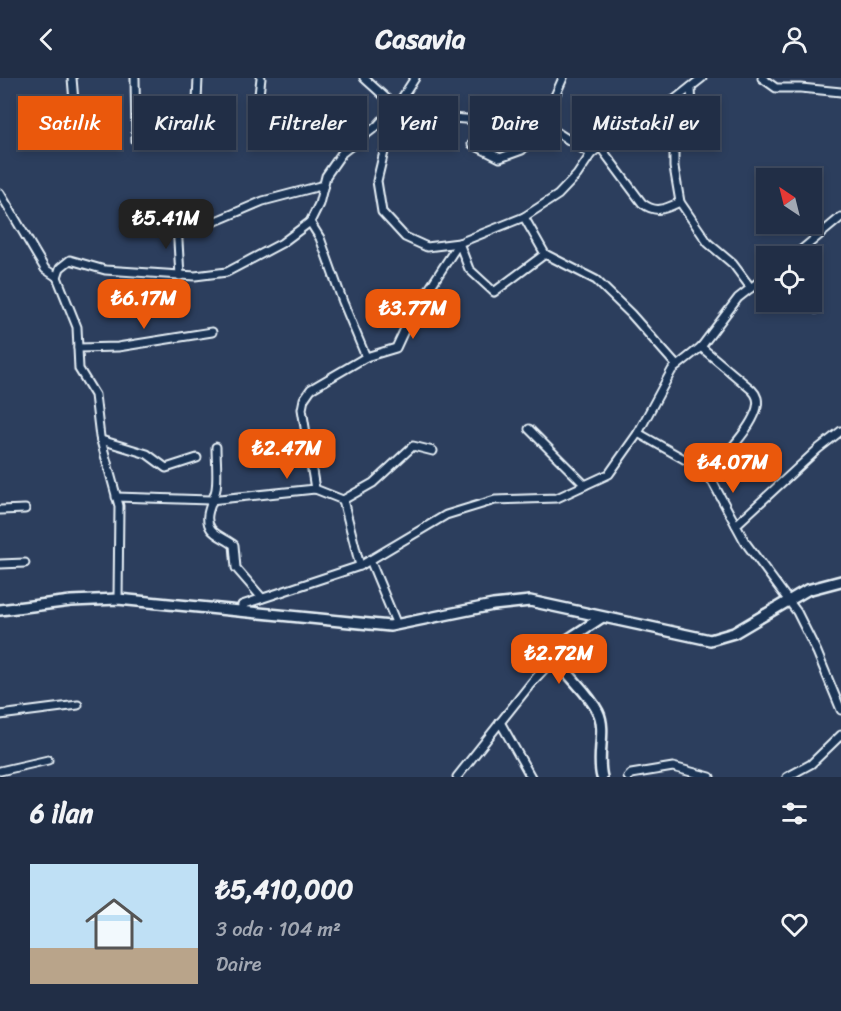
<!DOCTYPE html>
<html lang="tr">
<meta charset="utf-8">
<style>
body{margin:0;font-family:Sriracha,sans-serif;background:#2d3a51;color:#f1f3f6;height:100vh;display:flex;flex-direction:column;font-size:22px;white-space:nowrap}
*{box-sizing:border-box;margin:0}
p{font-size:20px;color:#a2a8b3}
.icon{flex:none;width:33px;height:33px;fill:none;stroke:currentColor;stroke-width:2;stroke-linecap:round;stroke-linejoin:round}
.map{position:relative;height:699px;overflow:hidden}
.panel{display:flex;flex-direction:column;background:#212e46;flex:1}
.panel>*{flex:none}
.banner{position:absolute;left:18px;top:18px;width:806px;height:54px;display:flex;gap:12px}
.needle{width:39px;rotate:325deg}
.fabs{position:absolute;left:756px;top:90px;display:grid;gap:12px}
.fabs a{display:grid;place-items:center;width:66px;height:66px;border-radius:0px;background:#212e46;box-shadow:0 3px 9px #0003,0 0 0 2px #3e4a5f;font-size:30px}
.price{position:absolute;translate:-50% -51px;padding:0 14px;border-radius:12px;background:#ea580c;color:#fff;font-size:20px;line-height:39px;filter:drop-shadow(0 2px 3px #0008)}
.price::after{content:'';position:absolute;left:50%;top:36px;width:18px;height:14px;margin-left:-9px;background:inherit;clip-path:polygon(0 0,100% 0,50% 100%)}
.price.current{background:#222;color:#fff}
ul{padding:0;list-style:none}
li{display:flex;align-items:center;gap:18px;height:150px;padding:0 30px}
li+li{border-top:2px solid #3e4a5f}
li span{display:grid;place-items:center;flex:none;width:168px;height:120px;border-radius:0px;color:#555}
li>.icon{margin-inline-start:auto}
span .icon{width:72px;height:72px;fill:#fffc;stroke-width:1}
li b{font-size:26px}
h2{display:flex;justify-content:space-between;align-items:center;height:72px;padding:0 30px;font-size:26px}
.chip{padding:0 21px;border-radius:0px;background:#212e46;box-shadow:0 3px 9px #0003,0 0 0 2px #3e4a5f;font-size:21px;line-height:54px}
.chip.current{background:#ea580c;color:#fff}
header{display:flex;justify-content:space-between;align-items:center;height:78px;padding:0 30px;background:#212e46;font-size:27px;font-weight:700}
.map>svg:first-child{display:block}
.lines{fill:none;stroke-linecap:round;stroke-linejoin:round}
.minor-casing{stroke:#e8f1f8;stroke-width:11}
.tertiary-casing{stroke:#e8f1f8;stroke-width:14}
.minor{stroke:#1d3557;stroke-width:7}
.tertiary{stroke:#1d3557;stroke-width:9}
</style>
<header><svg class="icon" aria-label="back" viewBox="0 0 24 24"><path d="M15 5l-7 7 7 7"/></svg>Casavia<svg class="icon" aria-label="person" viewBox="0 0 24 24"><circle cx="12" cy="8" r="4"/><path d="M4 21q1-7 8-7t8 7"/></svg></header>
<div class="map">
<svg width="841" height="699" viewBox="0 0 841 699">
<rect width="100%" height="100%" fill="#2c3e5d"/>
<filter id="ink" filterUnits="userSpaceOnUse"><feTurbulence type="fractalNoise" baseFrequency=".0167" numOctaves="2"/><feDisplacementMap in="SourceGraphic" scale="12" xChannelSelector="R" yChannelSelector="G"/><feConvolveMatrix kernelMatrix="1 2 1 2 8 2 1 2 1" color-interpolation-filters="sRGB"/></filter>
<g filter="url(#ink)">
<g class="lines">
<g class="minor-casing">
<g id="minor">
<path d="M72 0 77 58"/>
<path d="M135 0 136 63"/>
<path d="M364 0 395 28 377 103 382 134 405 159 427 169 459 165 524 139 558 117 577 97 591 76 637 39 674 22 702 0"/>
<path d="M563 0 547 36 550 50 591 76"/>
<path d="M762 0 776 10H801L841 14"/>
<path d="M691 9 692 35 674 68V89L680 124 708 165 733 186 751 210"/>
<path d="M433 39C471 41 510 45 548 42"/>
<path d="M196 45 198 0"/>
<path d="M255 50 261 0"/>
<path d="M472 66 500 80 522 72 548 42"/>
<path d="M601 70 642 125C656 136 665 131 680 124"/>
<path d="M0 115 45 191 57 199"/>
<path d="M524 139 545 176 596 202 631 236 677 288"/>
<path d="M134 142 177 146 216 143 263 123 324 107"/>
<path d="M310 144 320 160 343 224 366 279"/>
<path d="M177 146 180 198"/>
<path d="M794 178 841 139"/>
<path d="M812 214 816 231"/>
<path d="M701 269 752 312C754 314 756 317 757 320 763 341 720 382 707 398"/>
<path d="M78 270 118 269 212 254"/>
<path d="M529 351 585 407"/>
<path d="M638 355 691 385 712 403 745 464 797 534 817 574 841 632"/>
<path d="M101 362 147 376 166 390 197 380"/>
<path d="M216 369C216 382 218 398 216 411 214 423 202 438 211 451 216 458 227 461 234 467L236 490 262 520"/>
<path d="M315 411 302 331 304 321 311 311 366 279 396 270 409 242 459 165 469 191 494 214 545 176"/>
<path d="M116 419 210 422 315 411 343 422 373 405 413 368 433 373"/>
<path d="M343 422 360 488"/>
<path d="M0 432 25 431"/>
<path d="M736 447 818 371 841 353"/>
<path d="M370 482 397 547"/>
<path d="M0 486 25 485"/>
<path d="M118 521 119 428 100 359 95 317 79 291 77 249 57 199 60 190 70 182 105 192 195 198 227 194 282 165 310 144 319 126 326 98 342 75 377 48 402 20 415 0"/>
<path d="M241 534 242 527 360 488 446 437 495 422 557 420 609 396 638 355 672 292 701 269 738 220 766 198"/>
<path d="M0 637 78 627"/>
<path d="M500 644 531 699"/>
<path d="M0 693 48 682"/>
<path d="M457 699 533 603 551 584 558 582"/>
<path d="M628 699 631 696 673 689 710 699"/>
<path d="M787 699 811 686 841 657"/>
</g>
</g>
<g class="tertiary-casing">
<g id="tertiary">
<path d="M0 532 71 523 118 521 390 548 493 527 530 523 710 562 734 555 807 512 841 503"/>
<path d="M601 540 564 564 558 582C569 600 588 614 598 634 607 652 596 678 602 699"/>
</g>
</g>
<use href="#minor" class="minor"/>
<use href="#tertiary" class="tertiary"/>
</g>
</g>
</svg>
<div class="fabs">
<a><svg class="needle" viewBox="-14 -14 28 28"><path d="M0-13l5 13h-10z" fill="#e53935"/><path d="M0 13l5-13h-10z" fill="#a2a8b3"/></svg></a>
<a><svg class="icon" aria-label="locate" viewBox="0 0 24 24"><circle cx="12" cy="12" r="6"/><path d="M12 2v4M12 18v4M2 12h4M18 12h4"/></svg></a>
</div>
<b class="price current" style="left:166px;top:172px">₺5.41M</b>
<b class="price" style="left:144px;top:252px">₺6.17M</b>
<b class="price" style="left:413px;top:262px">₺3.77M</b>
<b class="price" style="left:287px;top:402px">₺2.47M</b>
<b class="price" style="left:733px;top:416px">₺4.07M</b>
<b class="price" style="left:559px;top:607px">₺2.72M</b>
<div class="banner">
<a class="chip current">Satılık</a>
<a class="chip">Kiralık</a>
<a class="chip">Filtreler</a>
<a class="chip">Yeni</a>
<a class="chip">Daire</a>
<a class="chip">Müstakil ev</a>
</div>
</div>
<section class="panel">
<h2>6 ilan<svg class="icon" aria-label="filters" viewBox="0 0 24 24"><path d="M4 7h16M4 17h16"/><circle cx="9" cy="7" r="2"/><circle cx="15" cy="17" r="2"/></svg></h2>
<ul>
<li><span style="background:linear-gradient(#bfe0f5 70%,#b9a48a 0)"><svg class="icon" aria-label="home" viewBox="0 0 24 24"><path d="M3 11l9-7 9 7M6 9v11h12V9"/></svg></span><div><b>₺5,410,000</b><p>3 oda · 104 m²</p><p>Daire</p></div><svg class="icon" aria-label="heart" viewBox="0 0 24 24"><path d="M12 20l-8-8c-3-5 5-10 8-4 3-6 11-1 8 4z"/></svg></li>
</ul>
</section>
